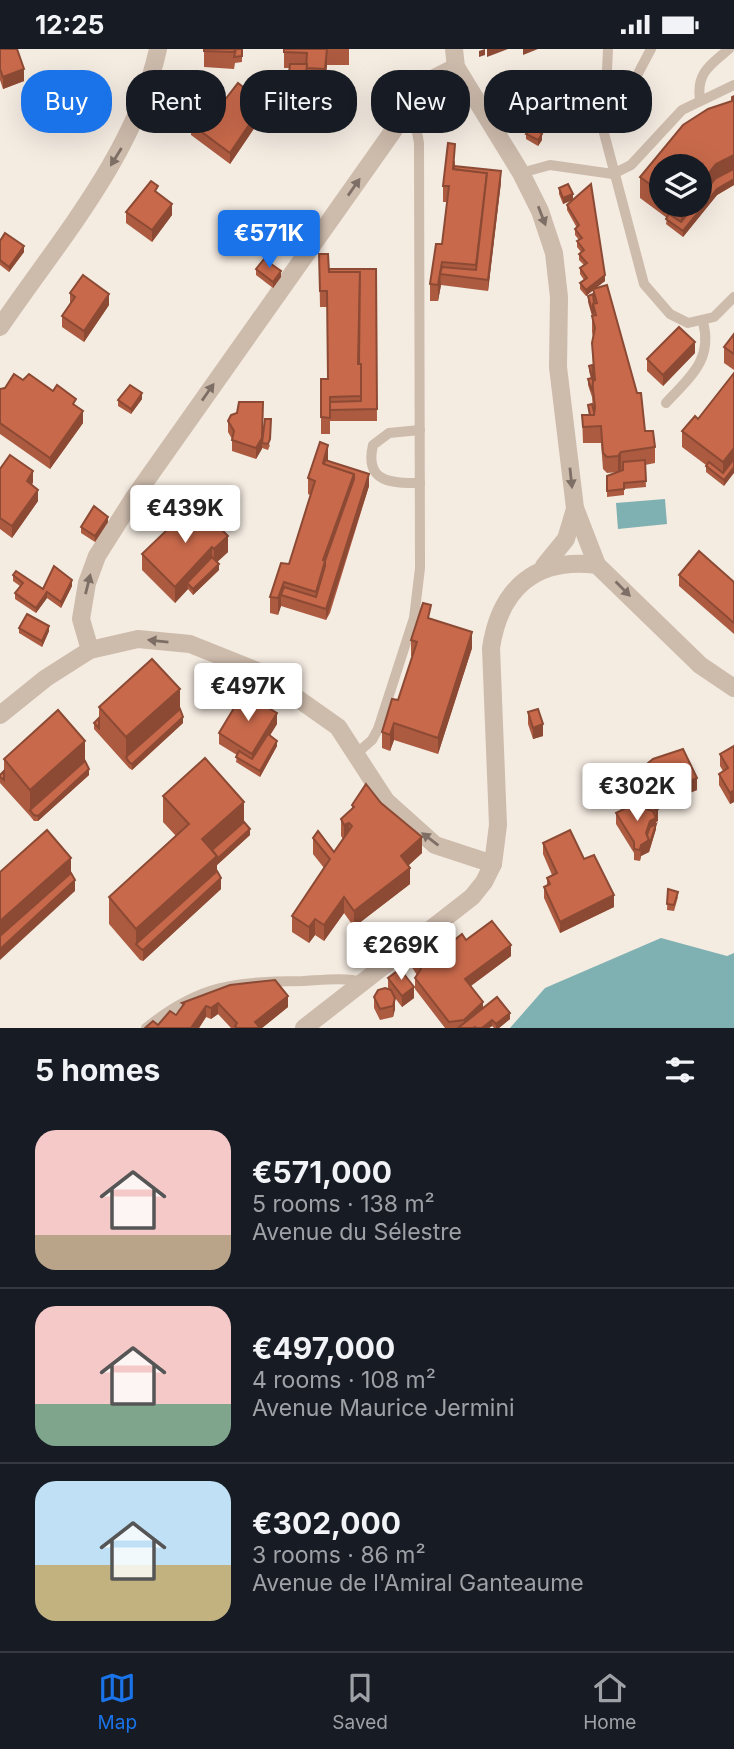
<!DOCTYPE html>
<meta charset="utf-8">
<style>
body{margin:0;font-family:Inter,sans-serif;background:#242831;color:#f1f3f6;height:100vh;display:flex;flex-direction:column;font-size:26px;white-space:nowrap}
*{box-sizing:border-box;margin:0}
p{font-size:23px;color:#9ea1a6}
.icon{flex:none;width:38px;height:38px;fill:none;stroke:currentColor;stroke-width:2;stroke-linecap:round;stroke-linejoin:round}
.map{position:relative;height:979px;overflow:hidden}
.sheet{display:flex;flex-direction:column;background:#171b24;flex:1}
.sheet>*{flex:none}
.guide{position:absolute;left:21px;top:21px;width:693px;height:63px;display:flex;gap:14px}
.controls{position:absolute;left:649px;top:105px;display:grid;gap:14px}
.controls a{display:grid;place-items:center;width:63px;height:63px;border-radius:50%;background:#171b24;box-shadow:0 7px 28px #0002;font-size:35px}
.price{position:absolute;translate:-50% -60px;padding:0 16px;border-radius:7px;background:#fff;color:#222;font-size:23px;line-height:46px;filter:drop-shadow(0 2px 4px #0008)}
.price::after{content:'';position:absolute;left:50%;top:42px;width:21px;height:16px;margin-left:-10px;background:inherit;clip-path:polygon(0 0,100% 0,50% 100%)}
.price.on{background:#1a73e8;color:#fff}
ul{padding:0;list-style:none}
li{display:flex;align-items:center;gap:21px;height:175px;padding:0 35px}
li+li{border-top:2px solid #363941}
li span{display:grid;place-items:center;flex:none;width:196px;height:140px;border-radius:21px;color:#555}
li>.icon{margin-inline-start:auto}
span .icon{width:84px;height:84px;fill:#fffc;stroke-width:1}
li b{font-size:30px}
h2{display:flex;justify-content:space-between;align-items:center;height:84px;padding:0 35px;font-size:30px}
.tag{padding:0 24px;border-radius:28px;background:#171b24;box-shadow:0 7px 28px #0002;font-size:24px;line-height:63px}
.tag.on{background:#1a73e8;color:#fff}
.status{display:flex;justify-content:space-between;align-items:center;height:49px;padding:0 35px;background:#171b24;direction:ltr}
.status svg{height:19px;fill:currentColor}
.menu{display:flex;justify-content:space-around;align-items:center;height:98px;border-top:2px solid #363941;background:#171b24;font-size:19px;color:#9ea1a6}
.menu a{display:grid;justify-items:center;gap:4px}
.menu .on{color:#1a73e8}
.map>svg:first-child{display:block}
.water{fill:#7fb0b2}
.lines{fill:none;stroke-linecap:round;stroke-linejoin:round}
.service{stroke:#cdbbac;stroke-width:10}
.minor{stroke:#cdbbac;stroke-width:18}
.wall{fill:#ac5a40;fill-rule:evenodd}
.shaded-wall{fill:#8c4a34}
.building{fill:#c8694b;stroke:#8c4a34;stroke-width:2}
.oneway{fill:#7d6f65}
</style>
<div class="status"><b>12:25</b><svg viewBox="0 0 49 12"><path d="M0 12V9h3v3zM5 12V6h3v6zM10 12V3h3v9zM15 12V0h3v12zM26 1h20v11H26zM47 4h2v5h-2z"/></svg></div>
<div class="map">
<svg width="734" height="979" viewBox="0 0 734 979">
<rect width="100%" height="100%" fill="#f4ebe1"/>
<g class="water">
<path d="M665 450 667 475 618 480 616 454Z"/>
<path d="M661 889 727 907 734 904V979H510L545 939Z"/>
</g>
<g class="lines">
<g class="service">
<path d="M608 0 604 84 644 235 670 265 688 274 714 268 734 248"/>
<path d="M605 42 633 34 651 0"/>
<path d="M700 50C696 24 711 15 729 0"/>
<path d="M521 124 550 116 613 125 631 116 682 61 734 36"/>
<path d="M666 354C690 328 713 311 703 273"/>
<path d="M420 381 389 384 373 396C364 434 392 434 420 434"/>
<path d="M356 705 372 691 378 680 414 569 420 519 419 94 417 83 404 68"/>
<path d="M146 979C200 935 235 933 303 932 322 931 344 928 363 933"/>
</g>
<g class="minor">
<path d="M454 0 456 18 521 124 540 162 554 204 559 248 558 318 575 459 597 516"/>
<path d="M0 278C60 190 135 105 158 0"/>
<path d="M544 517 566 490 575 460"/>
<path d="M90 601 81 570 87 534 97 507 133 450 398 75 432 30 456 18"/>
<path d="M0 666 46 629 90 601 138 590 190 595 260 623 338 678 386 752 435 796 493 815"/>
<path d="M304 979 472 848 484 833 493 815 498 776 491 599C500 539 536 508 597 516L700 616 734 639"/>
</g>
</g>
<g class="wall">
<path d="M0 0 24 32 3 40 0 31Z"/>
<path d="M204 0H242V13L235 14 234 20 204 18Z"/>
<path d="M284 0H349V16H327L325 36H306V23V31L289 30V19H284Z"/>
<path d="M734 47V136L717 146 683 188 666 175 667 169 640 149V128L732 52ZM662 117 700 156H662Z"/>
<path d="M189 52 261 69 230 115 191 86V75L196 69 189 63Z"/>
<path d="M526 85 542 91 538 97 526 90Z"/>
<path d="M455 111V117L501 133 488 242 441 236 438 252H430V235L442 195 447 153H443V137Z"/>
<path d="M559 139 573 151 605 232 595 239 645 382 655 398V414L645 416 646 438 624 440V446L607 448V427L618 423 607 424 603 420 601 394H583L582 366H589L588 356 593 361 592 348 588 336V330H591L589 322V317L593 318 592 294 593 288 592 283V267L588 253V247L593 245V241L586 247 580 240V234L584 231 580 225V219L584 216 579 211V205L581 203 577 198V192L579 191 575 186V180L577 179 567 161V156L572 151 563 155 559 145Z"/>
<path d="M158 144 172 166 152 193 126 174V163Z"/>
<path d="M0 192 24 203 9 223 0 216Z"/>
<path d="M319 205 329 223 376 220 377 372H330V365V385H321V330H328L327 258H320Z"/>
<path d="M256 220 281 228 273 239 256 226Z"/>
<path d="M70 244 109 256 84 293 62 278V267L70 255Z"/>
<path d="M734 285V321L724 314V298Z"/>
<path d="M695 304 663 337 647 322V310Z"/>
<path d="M734 324 724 437 706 423V416L682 398V382L698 370Z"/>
<path d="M23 331 76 357 83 374 50 420 0 385V340Z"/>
<path d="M142 350 131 365 118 357V351Z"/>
<path d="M228 372 262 393 270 396 268 401 262 399 256 410 232 402V390L228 383Z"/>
<path d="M328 412 369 437 330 564 326 571 281 557 278 566 270 564V548L289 515 310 446 308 445V429Z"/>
<path d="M0 420 33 433 32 436 38 452 12 489 0 480Z"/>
<path d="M195 454 228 503 217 513 219 521 193 546 188 540 175 554 142 521V505Z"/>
<path d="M108 473 95 493 81 484V478Z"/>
<path d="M13 526 43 540 72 537 61 559 47 549 36 564 15 550V544L20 537 13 532Z"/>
<path d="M679 526 734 533V585L679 537Z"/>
<path d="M431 570 472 599 438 705 394 691 390 702 382 699V683L398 651 412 607H411V591Z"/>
<path d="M19 579 49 582 42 598 19 584Z"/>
<path d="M99 658 180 660 183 674 132 721 129 719 94 680V674L99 669Z"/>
<path d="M528 663 543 687 533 690 528 675Z"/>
<path d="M277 675 270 686 277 697 260 728 236 713 237 706 219 695V684Z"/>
<path d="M734 697V753L730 755 719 736V725L723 722 720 717V705Z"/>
<path d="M4 710 85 712 89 726 38 772H34L30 767 0 734V726L4 722Z"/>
<path d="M653 710 697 741 682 747 661 742 656 756 658 772 656 773V780L649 803 641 807 640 812 634 811V804L616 775V764L631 756 625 744V733Z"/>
<path d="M163 747 244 773 250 786 217 816V822L221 840 143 912 140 911 109 875V848L176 787 163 773Z"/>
<path d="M352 756 422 804 408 817 410 835 354 878 344 864 324 892 315 886 309 894 292 883V867L324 819 313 805V789L334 803 343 790 341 787V770L352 760Z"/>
<path d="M543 794 584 810 614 858 560 884 544 849V838L547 836V829L552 826 543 805Z"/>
<path d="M668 840 678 848 674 862 667 861Z"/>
<path d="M443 874 451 881V892H444Z"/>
<path d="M466 891 511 907 471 937 483 960 510 970 499 979H494L492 977 489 979H445L415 940V929L417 926 411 917V906L442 901Z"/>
<path d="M388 929 414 949 402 958 395 949V960L393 968 380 971 374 959V948L388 940Z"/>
<path d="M230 936 288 958 262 979H231L218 965 211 970 206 968 199 979H145L158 976 176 966 182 958V954Z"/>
</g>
<g class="shaded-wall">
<path d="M327 0V16L325 36V20Z"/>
<path d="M485 0V6L479 8V2Z"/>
<path d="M487 0H508L487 8Z"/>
<path d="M523 0H538L523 6Z"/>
<path d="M24 20V32L3 40V28Z"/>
<path d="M261 58V69L230 115V104Z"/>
<path d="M542 85V91L538 97V91Z"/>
<path d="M734 106V126L716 135 700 155V135L716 115Z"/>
<path d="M501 122V133L488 242V231Z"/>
<path d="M734 130V136L717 146 683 188V182L717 140Z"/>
<path d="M573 145V151L563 155V149Z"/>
<path d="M172 155V166L152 193V181Z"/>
<path d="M683 156H699L681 179V159Z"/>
<path d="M24 197V203L9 223V218Z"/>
<path d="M442 213V225H440L441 236 438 252V236Z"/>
<path d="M281 222V228L273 239V233Z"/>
<path d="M605 226V232L586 247V241Z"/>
<path d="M109 245V256L84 293V282Z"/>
<path d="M695 293V304L663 337V326Z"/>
<path d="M142 344V350L131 365V360Z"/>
<path d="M263 353 262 400 256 410V399Z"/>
<path d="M83 362V374L50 420V409Z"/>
<path d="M328 396V412L323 414Z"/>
<path d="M734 399V415L723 430V413Z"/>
<path d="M621 403V420L618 423V407Z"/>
<path d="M734 418V424L724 437V431Z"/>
<path d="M33 422V433L27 443V432Z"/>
<path d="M354 425V442L316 556V543L323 511Z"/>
<path d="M369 425V437L326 571V560Z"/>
<path d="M38 441V452L12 489V477Z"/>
<path d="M108 468V473L95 493V487Z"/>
<path d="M228 487V503L214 516V500Z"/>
<path d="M212 498V514L187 534 188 540 175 554V538Z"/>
<path d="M219 515V521L193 546V540Z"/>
<path d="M72 531V537L61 559V553Z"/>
<path d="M284 533V547L281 546V557L278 566V549Z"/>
<path d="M47 543V549L36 564V559Z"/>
<path d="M49 577V582L42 598V592Z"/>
<path d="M472 583V599L438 705V689Z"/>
<path d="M180 640V666L126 708V688Z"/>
<path d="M277 664V675L252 716V705Z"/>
<path d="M183 668V674L132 721V715Z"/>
<path d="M394 674V691L390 702V686Z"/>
<path d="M543 675V687L533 690V679Z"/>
<path d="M85 692V718L30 761V767V741Z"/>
<path d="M277 692V697L260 728V722Z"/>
<path d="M89 720V726L38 772V767Z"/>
<path d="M697 729V741L682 747V736Z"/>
<path d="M661 731V742L655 760 654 751Z"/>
<path d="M734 741V753L730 755V744Z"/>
<path d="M651 752V763L646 767V756Z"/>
<path d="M244 753V779L205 814 202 790Z"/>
<path d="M658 760V772L656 773V780L649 803 641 807 640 812 641 796 650 772 656 770V762Z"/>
<path d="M349 774V790L344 792V776Z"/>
<path d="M250 780V786L217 816V833L136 895V880L217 807Z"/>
<path d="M422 788V804L401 823V807Z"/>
<path d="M71 809V835L0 899V872Z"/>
<path d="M410 819V835L354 878V862Z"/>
<path d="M221 829V840L143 912V901Z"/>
<path d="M75 831V842L0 911V900Z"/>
<path d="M614 846V858L560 884V873Z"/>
<path d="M344 848V864L324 892V876Z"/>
<path d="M315 870V886L309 894V878Z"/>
<path d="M511 896V907L465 941V930Z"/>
<path d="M414 938V949L402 958V947Z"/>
<path d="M288 947V958L262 979H255V973Z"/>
<path d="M395 949V960L393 968V957Z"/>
<path d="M483 953V964L464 979V971Z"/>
<path d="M218 954V965L211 970V959Z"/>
<path d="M206 957V968L199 979H191Z"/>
<path d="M510 964V970L499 979H496V975Z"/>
<path d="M492 971V977L489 979H482Z"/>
</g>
<g class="building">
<path d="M0 0H17L24 20 3 28 0 20Z"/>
<path d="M204 0H235L234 3 204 2Z"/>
<path d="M236 0H242V7L234 8Z"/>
<path d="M284 0H327L325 20 306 19 307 4 284 3Z"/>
<path d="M290 15H307L306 25 289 24Z"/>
<path d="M238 34 256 48 261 58 230 104 191 75 201 61 189 52 201 36 224 52Z"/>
<path d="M734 47V106L716 115 700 135V117H662V144L640 128 683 76 708 60 732 52V48Z"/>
<path d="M533 78 542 85 538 91 526 85Z"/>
<path d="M448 94 455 95 453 120 487 124 476 216 442 213 438 236 430 235 436 195H442L449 137H443Z"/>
<path d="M454 117 501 122 488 231 440 225 442 218 476 221 487 124 454 120Z"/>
<path d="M734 120V130L717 140 683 182 666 170 669 165 681 173 695 156H700V149L716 129Z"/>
<path d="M151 132 158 137 155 142 172 155 152 181 126 163Z"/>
<path d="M568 135 573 145 563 149 559 139Z"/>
<path d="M591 135 605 226 586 241 580 234 587 229 580 219 587 214 579 205 584 201 577 192 582 189 575 180 579 176 567 156Z"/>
<path d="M5 184 24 197 9 218 0 211V192Z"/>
<path d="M319 205H328L329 223H360L358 315H361V347L330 348V369L321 368V330H328L327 242H320Z"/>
<path d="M264 210 281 222 273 233 256 220Z"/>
<path d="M329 220H376L377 360 330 361V353L361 352V315H359L360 223H329Z"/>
<path d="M83 226 109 245 84 282 62 267 75 248 70 244Z"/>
<path d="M607 236 637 344H641L645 382H653L655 398 621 403 618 407 607 408 603 404 601 377 583 378 582 366H594L595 358 592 332 595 331 592 294 595 279 592 267 596 266 593 255 597 254 593 240Z"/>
<path d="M593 245 594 254 593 255V265L588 247Z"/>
<path d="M679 278 695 293 663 326 647 310Z"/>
<path d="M734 285V305L724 298Z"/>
<path d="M592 316 594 331H593L589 317Z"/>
<path d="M734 324V399L723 413 682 382 695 367 698 370Z"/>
<path d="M14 325 23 331 29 325 53 342 57 336 76 350 73 355 83 362 50 409 0 374V340L5 339Z"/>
<path d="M592 329 593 332 592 342 588 330Z"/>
<path d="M130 336 142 344 131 360 118 351Z"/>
<path d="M239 353H263L262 389 256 399 232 391 234 382 228 372 231 366 237 364Z"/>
<path d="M592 355 594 363V366H590L588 356Z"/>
<path d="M265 370H271L270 390 268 395 262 394Z"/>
<path d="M320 393 328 396 323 414 354 425 323 511 325 512 316 543 284 533 278 549 270 548 281 514 289 515 315 432 308 429Z"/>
<path d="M10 406 33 422 27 432 38 441 12 477 0 469V420Z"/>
<path d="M734 410V418L724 431 706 417 709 413 723 424Z"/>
<path d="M325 411 369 425 326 560 281 546 284 538 316 548 325 517V512L354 430V425L324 415Z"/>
<path d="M645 411 646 432 624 434V440L607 442V427L623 421V413Z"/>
<path d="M195 454 228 487 214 500 212 498 175 538 142 505Z"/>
<path d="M94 457 108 468 95 487 81 478Z"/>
<path d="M699 502 734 533V574L679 526Z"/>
<path d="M212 508 219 515 193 540 187 534Z"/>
<path d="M54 517 72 531 61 553 47 543 36 559 15 544 23 534 13 526 16 522 43 540Z"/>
<path d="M423 554 431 556 428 569 472 583 438 689 394 674 390 686 382 683 392 650 398 651 417 593 411 591Z"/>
<path d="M27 565 49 577 42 592 19 579Z"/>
<path d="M152 610 180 640 126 688 99 658Z"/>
<path d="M243 644 277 664 252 705 219 684Z"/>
<path d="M180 660 183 668 132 715 129 713 126 708Z"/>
<path d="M538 660 543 675 533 679 528 663Z"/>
<path d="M58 661 85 692 30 741 4 710Z"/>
<path d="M99 669V679L94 674Z"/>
<path d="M268 685 277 692 260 722 236 708 239 702 252 710Z"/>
<path d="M734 697V741L730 744 719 725 728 719 720 705Z"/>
<path d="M683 700 697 729 682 736 661 731 654 751 658 760 656 762 651 752 646 756 635 752 625 733 653 710Z"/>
<path d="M205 709 244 753 202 790 217 807 136 880 109 848 189 775 163 747Z"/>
<path d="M85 712 89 720 38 767 34 766 30 761Z"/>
<path d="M4 722V731L0 728V726Z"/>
<path d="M366 735 381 754 422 788 401 807 410 819 354 862 344 848 324 876 315 870 309 878 292 867 330 810 313 789 318 782 334 803 352 777 349 774 344 776 341 770 354 758 352 756Z"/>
<path d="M632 756 653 762 656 769 650 772 646 784 649 791 641 796 640 801 634 800V793L616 764Z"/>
<path d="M244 773 250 780 217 810V807L212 801Z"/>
<path d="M656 775 649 797V791L647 786 650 778Z"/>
<path d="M47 781 71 809 0 872V823Z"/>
<path d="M570 781 584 810 594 806 614 846 560 873 544 838 550 835 547 829 557 824 543 794Z"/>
<path d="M217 822 221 829 143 901 140 899 136 895Z"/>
<path d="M71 824 75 831 0 900V887Z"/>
<path d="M668 840 678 843 674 856 667 855Z"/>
<path d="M492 872 511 896 465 930 483 953 464 971 449 973 415 929 421 920 411 906 426 893H436L442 901 462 885 466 891Z"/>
<path d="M443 874H451V881H444Z"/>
<path d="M400 920 414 938 402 947 388 929Z"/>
<path d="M275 931 288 947 255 973 260 979H237L235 977 237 974 218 954 211 959 206 957 191 979H145L153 972 158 976 170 962 176 966 184 955 182 954 230 936Z"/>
<path d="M385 939 391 941 395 949 393 957 380 960 374 948 378 941Z"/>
<path d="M497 948 510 964 496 975 492 971 482 979H476L475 978 473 979H458Z"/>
</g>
<defs><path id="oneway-solid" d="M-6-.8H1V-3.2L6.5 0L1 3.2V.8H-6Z" transform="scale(1.75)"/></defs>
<g class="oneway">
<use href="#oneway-solid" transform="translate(116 108) rotate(122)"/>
<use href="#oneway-solid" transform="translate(354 138) rotate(-55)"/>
<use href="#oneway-solid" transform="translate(542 167) rotate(69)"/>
<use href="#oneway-solid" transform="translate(208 343) rotate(-55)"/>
<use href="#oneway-solid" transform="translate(571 429) rotate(84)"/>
<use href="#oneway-solid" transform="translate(88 535) rotate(-76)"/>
<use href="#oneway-solid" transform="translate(623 540) rotate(45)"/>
<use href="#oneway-solid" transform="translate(158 592) rotate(-174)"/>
<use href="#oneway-solid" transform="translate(430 790) rotate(-143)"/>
</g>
</svg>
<div class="controls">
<a><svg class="icon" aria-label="layers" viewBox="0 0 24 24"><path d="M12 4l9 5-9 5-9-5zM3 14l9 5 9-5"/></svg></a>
</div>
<b class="price on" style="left:269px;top:221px">€571K</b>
<b class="price" style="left:185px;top:496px">€439K</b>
<b class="price" style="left:248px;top:674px">€497K</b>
<b class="price" style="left:637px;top:774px">€302K</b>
<b class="price" style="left:401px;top:933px">€269K</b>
<div class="guide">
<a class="tag on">Buy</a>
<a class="tag">Rent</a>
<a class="tag">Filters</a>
<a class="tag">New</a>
<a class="tag">Apartment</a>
</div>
</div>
<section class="sheet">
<h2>5 homes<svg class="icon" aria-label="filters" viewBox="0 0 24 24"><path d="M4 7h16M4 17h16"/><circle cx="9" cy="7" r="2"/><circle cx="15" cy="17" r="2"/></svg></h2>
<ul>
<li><span style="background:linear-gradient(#f6c9c9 75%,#b9a48a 0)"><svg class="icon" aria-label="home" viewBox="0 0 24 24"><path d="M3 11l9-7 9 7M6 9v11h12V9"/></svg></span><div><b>€571,000</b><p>5 rooms · 138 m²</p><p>Avenue du Sélestre</p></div></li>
<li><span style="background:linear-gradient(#f6c9c9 70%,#7fa58c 0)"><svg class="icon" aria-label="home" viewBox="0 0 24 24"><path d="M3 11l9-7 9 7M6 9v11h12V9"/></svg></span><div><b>€497,000</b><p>4 rooms · 108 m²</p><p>Avenue Maurice Jermini</p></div></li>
<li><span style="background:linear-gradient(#bfe0f5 60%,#c2b280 0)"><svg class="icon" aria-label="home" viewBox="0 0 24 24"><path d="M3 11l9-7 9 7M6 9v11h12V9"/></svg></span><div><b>€302,000</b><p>3 rooms · 86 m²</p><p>Avenue de l'Amiral Ganteaume</p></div></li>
</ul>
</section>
<nav class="menu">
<a class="on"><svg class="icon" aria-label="map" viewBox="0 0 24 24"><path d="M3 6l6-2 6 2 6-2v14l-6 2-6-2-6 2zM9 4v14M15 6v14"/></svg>Map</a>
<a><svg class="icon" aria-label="saved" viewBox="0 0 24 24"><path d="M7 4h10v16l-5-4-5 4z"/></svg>Saved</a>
<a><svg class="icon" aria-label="home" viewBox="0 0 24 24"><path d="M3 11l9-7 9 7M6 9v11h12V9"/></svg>Home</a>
</nav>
